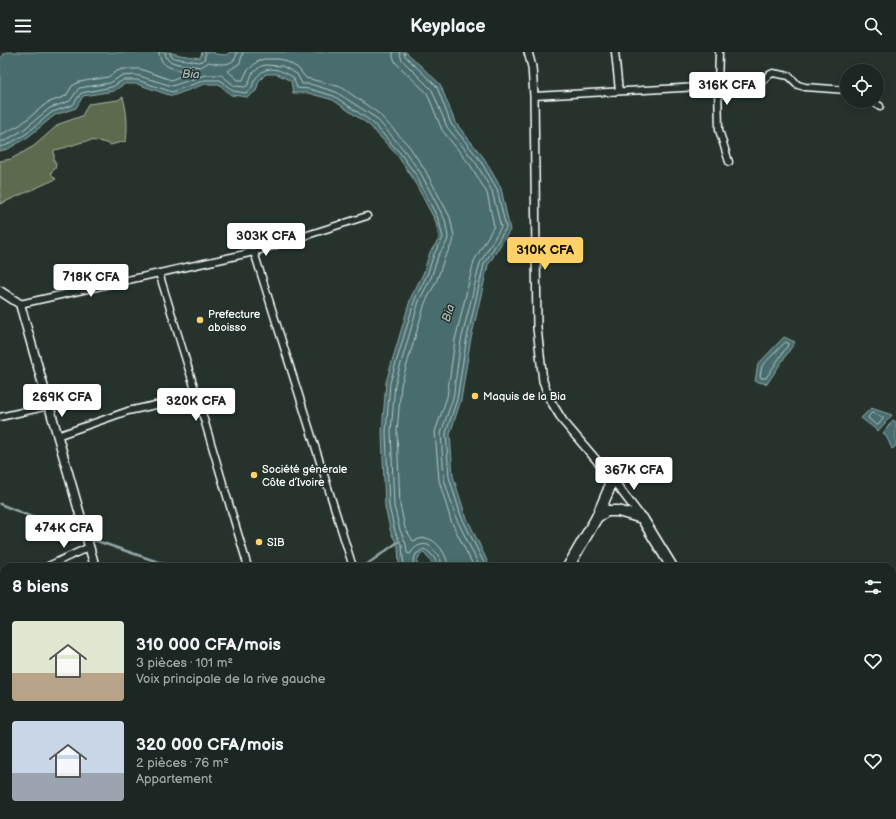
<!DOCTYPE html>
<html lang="fr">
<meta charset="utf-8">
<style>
body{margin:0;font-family:"Balsamiq Sans",sans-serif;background:#252e2a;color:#f1f3f6;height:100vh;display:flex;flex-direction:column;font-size:15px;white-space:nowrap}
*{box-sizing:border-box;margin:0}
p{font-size:13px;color:#a0a5a5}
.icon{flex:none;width:22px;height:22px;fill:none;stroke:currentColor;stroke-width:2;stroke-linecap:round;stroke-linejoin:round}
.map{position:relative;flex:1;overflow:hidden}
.side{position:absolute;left:0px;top:511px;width:896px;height:256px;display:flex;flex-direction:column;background:#1c2622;border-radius:12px 12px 0 0;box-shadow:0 2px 10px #0003,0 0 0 1px #3a4340}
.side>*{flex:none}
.buttons{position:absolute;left:840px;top:12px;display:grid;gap:8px}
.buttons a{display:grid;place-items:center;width:44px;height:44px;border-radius:50%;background:#1c2622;box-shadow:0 2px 10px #0003,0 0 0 1px #3a4340;font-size:20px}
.price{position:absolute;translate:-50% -34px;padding:0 9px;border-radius:4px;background:#fff;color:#222;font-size:13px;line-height:26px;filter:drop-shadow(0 1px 2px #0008)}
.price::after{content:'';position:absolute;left:50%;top:24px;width:12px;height:9px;margin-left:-6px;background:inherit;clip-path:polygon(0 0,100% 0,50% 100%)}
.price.active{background:#ffd166;color:#111}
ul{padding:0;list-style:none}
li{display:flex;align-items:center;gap:12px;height:100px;padding:0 12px}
li span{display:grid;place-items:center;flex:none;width:112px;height:80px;border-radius:4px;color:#555}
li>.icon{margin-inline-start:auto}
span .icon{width:48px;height:48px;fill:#fffc;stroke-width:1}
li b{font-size:17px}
h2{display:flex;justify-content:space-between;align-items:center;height:48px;padding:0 12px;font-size:17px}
header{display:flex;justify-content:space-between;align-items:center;height:52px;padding:0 12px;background:#1c2622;font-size:18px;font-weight:600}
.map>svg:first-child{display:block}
.built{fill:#3a3f39}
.green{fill:#5c6b4d;stroke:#aeb5a6}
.water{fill:#496d6e;stroke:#92a7a8}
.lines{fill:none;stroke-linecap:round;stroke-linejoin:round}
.shore{stroke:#b6c5c5;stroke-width:1}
.stream{stroke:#92a7a8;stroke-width:2.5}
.minor-casing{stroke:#fff;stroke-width:9}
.tertiary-casing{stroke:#fff;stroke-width:10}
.secondary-casing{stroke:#fff;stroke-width:11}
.trunk-casing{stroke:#fff;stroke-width:13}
.minor{stroke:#26332d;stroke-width:6}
.tertiary{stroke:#26332d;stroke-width:7}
.secondary{stroke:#26332d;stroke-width:8}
.trunk{stroke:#26332d;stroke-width:10}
.poi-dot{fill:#ffd166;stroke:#26332d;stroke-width:1.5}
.labels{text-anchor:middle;stroke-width:3;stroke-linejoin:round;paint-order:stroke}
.poi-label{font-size:11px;fill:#fff;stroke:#26332d;text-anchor:start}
.water-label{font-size:12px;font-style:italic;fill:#adbdbe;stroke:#26332d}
</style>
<header><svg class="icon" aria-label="menu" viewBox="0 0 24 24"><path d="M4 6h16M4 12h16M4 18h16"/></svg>Keyplace<svg class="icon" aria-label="search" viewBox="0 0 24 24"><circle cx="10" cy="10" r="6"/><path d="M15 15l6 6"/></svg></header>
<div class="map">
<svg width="896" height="767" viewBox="0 0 896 767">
<rect width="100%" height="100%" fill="#26332d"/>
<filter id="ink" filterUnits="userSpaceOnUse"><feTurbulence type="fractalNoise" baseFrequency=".025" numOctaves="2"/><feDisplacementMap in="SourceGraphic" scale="8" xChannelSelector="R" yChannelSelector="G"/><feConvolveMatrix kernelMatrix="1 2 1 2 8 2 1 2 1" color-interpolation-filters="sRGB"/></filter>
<g filter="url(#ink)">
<path class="built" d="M171 763H221L222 767H172Z"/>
<path class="green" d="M123 45C127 60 128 74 126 89L110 93C89 82 75 95 54 98V109L56 112 55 117 51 120 52 123 56 127 0 152V109L11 107 34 94 59 72 82 64 88 52 118 48Z"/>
<g class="water">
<path d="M6 0H168L180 3 200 6 202 0H214L215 2 226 3 230 0H406L440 32 455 70 484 106 501 136 510 178 488 213 470 291 461 348 450 382 453 424 465 462 490 515H433V512L424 501 420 503 417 510 419 515H402L399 513 398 494 391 481 385 455 382 380 386 330 411 245 423 222 430 200 439 187 436 170 412 125 397 103 369 73 333 48 308 41H293L291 29 277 22H266L259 29 256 39 248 45 231 43 219 32H205L172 44 137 32H124L114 39 83 44 76 56 55 63 28 85 8 97 0 99V7Z"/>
<path d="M784 285 795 290 767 332 755 329 758 312Z"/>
<path d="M871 356 892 363 878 379 861 366Z"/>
<path d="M893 368 896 370V394L892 397 887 386 883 381Z"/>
<path d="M506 763H582L579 767H511Z"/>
<path d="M617 763H792L796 767H618Z"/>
</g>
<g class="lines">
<g class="shore">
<path d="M165 0 166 5 169 9 178 12 201 15 209 10C220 13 236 15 237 0"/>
<path d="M170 0 171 4 174 6 199 10 204 8 206 0"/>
<path d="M243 0 240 11 228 19 238 28H243L247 19 258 9 264 7H278L284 8 298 16 306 26 341 35 378 61 409 94 425 118 450 165 454 184 453 190 444 207 437 228 425 251 401 333 397 380 400 453 405 476 413 489C417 488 421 486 425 486 437 487 448 504 448 515"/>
<path d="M393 0V5L396 11 427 41 442 78 471 114 487 141 494 174 474 209 455 288 447 345 435 380 439 428 451 469 474 515"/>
<path d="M399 0 402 8 432 38 447 75 476 111 492 139 501 175 480 211 461 289 453 346 441 381 444 427 456 466 480 515"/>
<path d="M404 0 405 4 437 35 451 72 480 108 497 137 506 176 484 212 466 290 457 347 446 381 449 425 461 464 486 515"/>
<path d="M0 83 20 73 47 51 66 44 72 34 79 30 108 25 117 19 123 17H140L171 28 186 22 185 19C173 17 160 15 159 0"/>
<path d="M0 89H5L23 78 50 56 70 49 79 36 110 31 121 24 136 23 172 34 205 23H221L235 34 245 35 248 33 252 22 261 14 266 13 282 14 297 22 302 32H310L336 40 376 66 404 98 420 120 445 168 448 185 447 190 438 204 431 226 419 249 395 332 391 380 394 454 400 478 406 492 407 501 410 502C414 495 420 491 428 493 435 498 442 506 442 515"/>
<path d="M0 95 7 93 26 82 52 60 73 53 81 41 112 35 123 28H137L172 40 205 28H220L233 39 246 41C255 35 251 32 256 26 267 11 280 18 293 25L297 36 309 37 334 44 372 70 400 101 416 123 439 169 443 186 434 202 427 223 415 247 390 331 386 380 389 454 395 480 402 494 404 515"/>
<path d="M786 290 788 291V293L766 326H761L760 324 762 314Z"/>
<path d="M872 361 883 365V367L878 373H876L868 366 869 364Z"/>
<path d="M414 515 413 510 416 502 424 497C431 500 437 508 437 515"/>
</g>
<g class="stream">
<path d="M0 452 54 474 84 484"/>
<path d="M88 486 170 514V515"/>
<path d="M361 515 366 513 398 490"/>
</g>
<g class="minor-casing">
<g id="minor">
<path d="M615 0 619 39"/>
<path d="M719 0 718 34 719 78 729 110"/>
<path d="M534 44 718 34 753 35 759 32 769 23 773 21 789 24 798 33 805 35 847 38"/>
<path d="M871 49 880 54"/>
<path d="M254 200 353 515"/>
<path d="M159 221 197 344 248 515"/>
<path d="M20 252 254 200 367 164"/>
<path d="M0 365 48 354"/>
<path d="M57 384 128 359 197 344"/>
<path d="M46 515 89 495"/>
<path d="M0 537 4 535"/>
<path d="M0 627 4 633"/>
<path d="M105 763 108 767"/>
<path d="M249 763 250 767"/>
<path d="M321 763 322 767"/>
<path d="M396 763 397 767"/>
<path d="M487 763 491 767"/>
</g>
</g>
<g class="tertiary-casing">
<path id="tertiary" d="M528 0 532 15 534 44 537 276 543 329 550 348 563 369 610 424 642 466"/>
</g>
<g class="secondary-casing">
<g id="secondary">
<path d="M0 239 20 252 95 515"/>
<path d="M167 763 168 767"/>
</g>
</g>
<g class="trunk-casing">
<g id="trunk">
<path d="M597 465 609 437 610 424"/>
<path d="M568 515 597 465 607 459H618L642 466 672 515"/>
<path d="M889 763 893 767"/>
<path d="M145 767 155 763"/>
</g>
</g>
<use href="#minor" class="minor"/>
<use href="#tertiary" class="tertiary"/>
<use href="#secondary" class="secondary"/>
<use href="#trunk" class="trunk"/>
</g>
</g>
<g class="poi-dot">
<circle cx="200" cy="268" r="4"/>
<circle cx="475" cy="344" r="4"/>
<circle cx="254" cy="423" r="4"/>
<circle cx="259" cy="490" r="4"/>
</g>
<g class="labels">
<g class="poi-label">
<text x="208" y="266">Prefecture<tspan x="208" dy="13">aboisso</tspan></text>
<text x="483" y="348">Maquis de la Bia</text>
<text x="262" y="421">Société générale<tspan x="262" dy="13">Côte d’Ivoire</tspan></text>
<text x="267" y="494">SIB</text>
</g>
<g class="water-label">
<text transform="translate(191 22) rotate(2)" y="4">Bia</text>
<text transform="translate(448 261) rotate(-73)" y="4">Bia</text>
</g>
</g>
</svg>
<div class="buttons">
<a><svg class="icon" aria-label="locate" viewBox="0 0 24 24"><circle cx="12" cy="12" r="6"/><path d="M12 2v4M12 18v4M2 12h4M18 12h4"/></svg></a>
</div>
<b class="price" style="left:727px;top:54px">316K CFA</b>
<b class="price" style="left:266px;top:205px">303K CFA</b>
<b class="price active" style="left:545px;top:219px">310K CFA</b>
<b class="price" style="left:91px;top:246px">718K CFA</b>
<b class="price" style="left:62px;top:366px">269K CFA</b>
<b class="price" style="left:196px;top:370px">320K CFA</b>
<b class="price" style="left:634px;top:439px">367K CFA</b>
<b class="price" style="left:64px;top:497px">474K CFA</b>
<section class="side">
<h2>8 biens<svg class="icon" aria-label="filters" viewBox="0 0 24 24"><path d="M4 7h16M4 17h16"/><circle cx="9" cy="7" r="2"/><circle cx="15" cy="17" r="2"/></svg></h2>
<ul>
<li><span style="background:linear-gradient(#dfe7d0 65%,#b9a48a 0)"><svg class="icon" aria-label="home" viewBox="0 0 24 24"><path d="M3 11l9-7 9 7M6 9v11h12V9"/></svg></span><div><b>310 000 CFA/mois</b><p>3 pièces · 101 m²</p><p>Voix principale de la rive gauche</p></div><svg class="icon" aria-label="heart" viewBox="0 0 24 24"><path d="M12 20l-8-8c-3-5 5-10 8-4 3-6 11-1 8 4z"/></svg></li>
<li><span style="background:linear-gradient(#c9d6e8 65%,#9aa5b1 0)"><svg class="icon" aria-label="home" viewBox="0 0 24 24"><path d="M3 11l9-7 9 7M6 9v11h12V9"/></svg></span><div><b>320 000 CFA/mois</b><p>2 pièces · 76 m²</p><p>Appartement</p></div><svg class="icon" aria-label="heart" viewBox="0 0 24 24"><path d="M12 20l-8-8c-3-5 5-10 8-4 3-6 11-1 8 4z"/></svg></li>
</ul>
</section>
</div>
